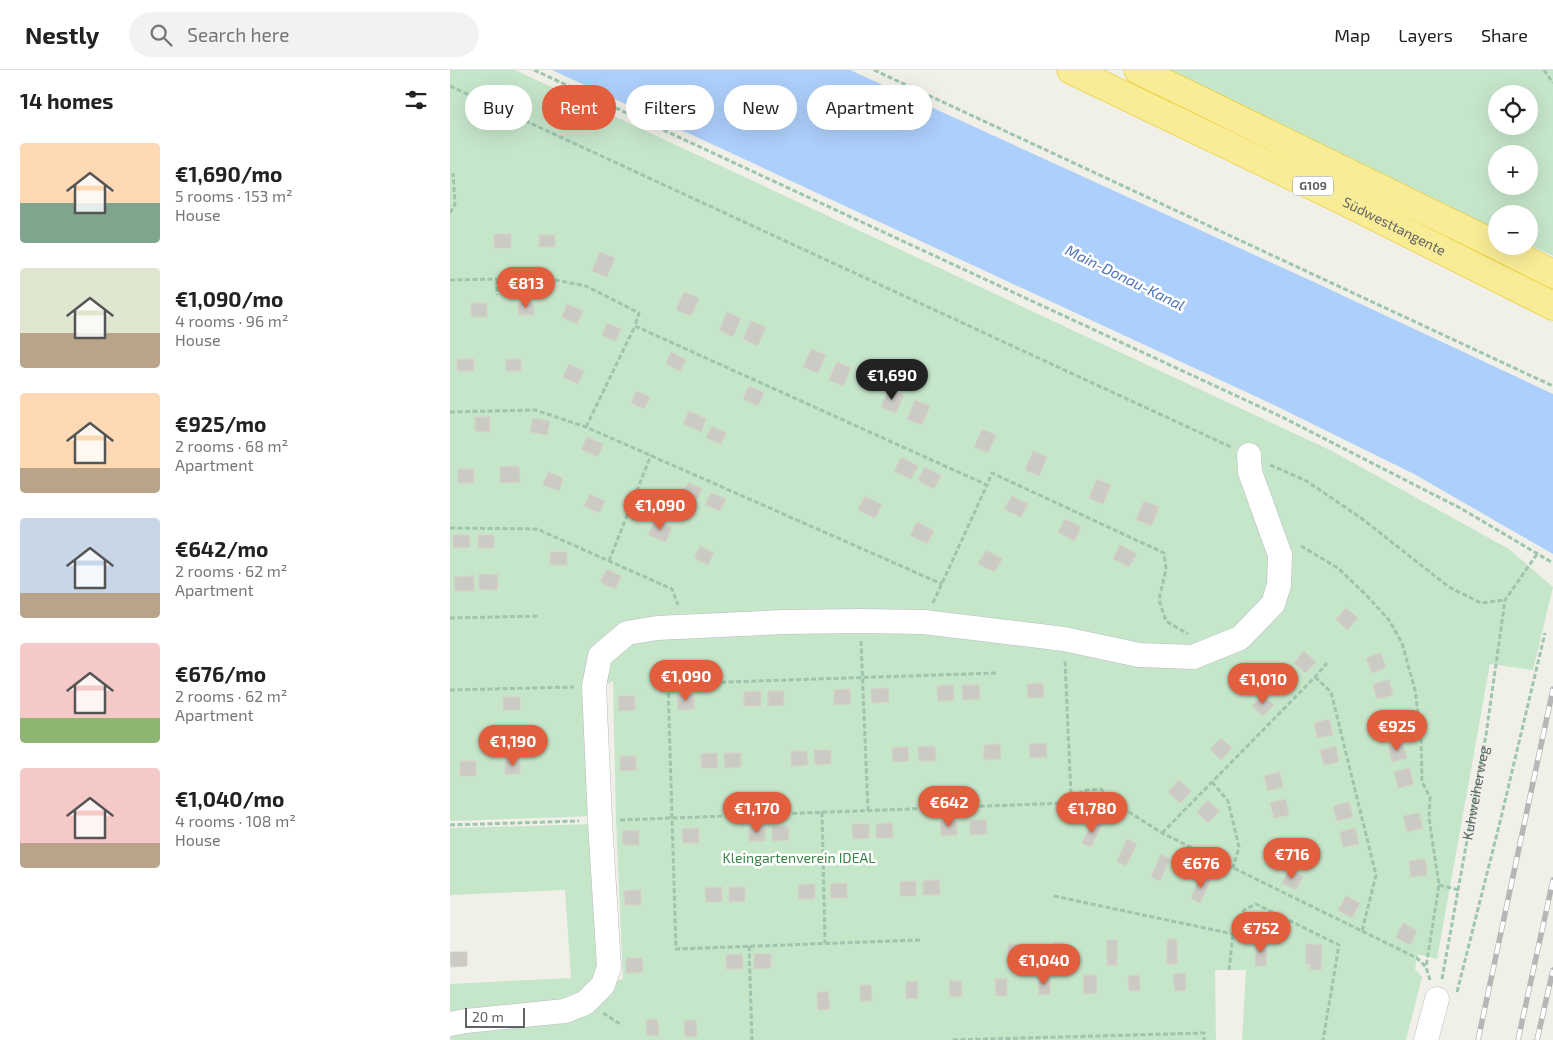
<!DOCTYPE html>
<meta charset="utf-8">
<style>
body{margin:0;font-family:"Exo 2",sans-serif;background:#f2f2f2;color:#222;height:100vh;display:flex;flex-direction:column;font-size:19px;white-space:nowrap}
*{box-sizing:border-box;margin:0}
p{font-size:16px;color:#767676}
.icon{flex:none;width:28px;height:28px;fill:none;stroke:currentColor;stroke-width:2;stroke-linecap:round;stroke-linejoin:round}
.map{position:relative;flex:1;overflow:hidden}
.details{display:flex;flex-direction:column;background:#fff;width:450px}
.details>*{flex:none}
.hud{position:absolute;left:15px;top:15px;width:475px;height:45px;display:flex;gap:10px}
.controls{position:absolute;left:1038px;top:15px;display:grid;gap:10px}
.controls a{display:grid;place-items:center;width:50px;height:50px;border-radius:50%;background:#fff;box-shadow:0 5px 20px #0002;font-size:25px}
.scale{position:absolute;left:15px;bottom:12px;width:60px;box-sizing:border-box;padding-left:5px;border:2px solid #5f6267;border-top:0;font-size:14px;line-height:18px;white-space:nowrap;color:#5f6267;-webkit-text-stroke:4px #fff;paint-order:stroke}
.price{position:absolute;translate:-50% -42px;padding:0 11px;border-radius:18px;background:#e25e3c;color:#fff;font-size:16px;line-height:32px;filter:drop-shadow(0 1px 2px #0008)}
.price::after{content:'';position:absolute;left:50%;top:30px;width:15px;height:11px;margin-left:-8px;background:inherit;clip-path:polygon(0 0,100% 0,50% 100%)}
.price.selected{background:#222;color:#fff}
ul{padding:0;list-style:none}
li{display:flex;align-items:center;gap:15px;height:125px;padding:0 20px}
li span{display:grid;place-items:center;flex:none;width:140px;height:100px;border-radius:5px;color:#555}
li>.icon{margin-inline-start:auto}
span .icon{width:60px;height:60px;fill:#fffc;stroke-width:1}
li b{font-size:21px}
h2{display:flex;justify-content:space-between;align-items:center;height:60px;padding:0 20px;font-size:21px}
.tag{padding:0 18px;border-radius:22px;background:#fff;box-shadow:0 5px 20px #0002;font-size:18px;line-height:45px}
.tag.selected{background:#e25e3c;color:#fff}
header{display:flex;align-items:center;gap:30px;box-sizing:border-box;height:70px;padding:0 25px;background:#fff;border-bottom:1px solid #e0e0e0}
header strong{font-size:24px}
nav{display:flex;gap:28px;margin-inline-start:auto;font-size:18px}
.search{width:350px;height:45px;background:#f2f2f2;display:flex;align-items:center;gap:12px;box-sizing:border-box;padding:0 18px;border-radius:28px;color:#767676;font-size:19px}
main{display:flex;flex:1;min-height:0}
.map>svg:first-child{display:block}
.green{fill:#c6e6ca;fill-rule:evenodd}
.water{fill:#adcffb}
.building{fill:#cccac4;stroke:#d5d2c6}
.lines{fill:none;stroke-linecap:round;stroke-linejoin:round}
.minor-casing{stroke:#babcc0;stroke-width:25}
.highway-casing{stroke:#eec40a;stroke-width:29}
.path{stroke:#9ec5ae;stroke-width:3;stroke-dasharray:5 2.5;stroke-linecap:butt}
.minor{stroke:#fff;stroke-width:24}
.highway{stroke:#f9ec97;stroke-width:28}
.rail-casing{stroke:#b6b6b7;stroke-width:5.5}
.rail{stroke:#fff;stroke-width:4;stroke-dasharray:11;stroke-linecap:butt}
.labels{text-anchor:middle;stroke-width:5;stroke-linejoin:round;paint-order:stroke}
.shield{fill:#fff;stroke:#8f9195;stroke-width:1}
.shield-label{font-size:12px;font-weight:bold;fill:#5f6267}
.street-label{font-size:14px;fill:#5f6267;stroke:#fff}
.park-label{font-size:14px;fill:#398446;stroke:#fff}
.water-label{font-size:15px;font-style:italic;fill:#4c72b7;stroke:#fff}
</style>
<header>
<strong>Nestly</strong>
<div class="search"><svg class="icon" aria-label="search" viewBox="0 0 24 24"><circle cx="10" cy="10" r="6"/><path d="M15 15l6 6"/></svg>Search here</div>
<nav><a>Map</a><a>Layers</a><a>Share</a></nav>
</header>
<main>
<section class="details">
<h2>14 homes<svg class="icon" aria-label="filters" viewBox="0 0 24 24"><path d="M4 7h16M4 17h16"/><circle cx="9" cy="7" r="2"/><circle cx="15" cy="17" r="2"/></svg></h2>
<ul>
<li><span style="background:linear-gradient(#ffd9b3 60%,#7fa58c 0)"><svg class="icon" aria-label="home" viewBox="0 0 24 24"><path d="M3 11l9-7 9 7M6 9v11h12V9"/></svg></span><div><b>€1,690/mo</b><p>5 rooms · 153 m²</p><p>House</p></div></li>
<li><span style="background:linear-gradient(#dfe7d0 65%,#b9a48a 0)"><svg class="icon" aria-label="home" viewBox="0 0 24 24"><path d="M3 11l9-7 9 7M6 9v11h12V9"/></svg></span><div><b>€1,090/mo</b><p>4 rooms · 96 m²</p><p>House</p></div></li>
<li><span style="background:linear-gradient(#ffd9b3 75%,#b9a48a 0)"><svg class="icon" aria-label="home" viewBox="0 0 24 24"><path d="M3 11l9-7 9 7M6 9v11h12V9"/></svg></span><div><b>€925/mo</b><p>2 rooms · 68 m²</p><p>Apartment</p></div></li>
<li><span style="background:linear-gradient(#c9d6e8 75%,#b9a48a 0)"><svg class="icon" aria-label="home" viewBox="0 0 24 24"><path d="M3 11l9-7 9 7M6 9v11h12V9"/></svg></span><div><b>€642/mo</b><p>2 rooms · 62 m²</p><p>Apartment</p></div></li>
<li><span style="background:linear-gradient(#f6c9c9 75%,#8fb573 0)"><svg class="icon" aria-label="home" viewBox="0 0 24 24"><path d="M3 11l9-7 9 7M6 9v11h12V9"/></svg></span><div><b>€676/mo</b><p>2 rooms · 62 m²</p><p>Apartment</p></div></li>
<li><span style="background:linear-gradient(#f6c9c9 75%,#b9a48a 0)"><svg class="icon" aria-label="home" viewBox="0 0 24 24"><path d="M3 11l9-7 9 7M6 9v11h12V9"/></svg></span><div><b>€1,040/mo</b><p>4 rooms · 108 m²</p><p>House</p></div></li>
</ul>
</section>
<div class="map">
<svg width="1103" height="970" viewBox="0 0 1103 970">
<rect width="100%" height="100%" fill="#f0f0e8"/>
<g class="green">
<path d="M0 0H65L882 381 1059 479 1103 517 1083 600 1040 594 987 889 968 884 965 899 972 907 956 970H792L796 900H765L766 970H0V961L125 947 162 911 173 909 166 750 163 611 142 622 147 746 0 751Z"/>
<path d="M714 0H1103V186L1079 175V144H1046V159ZM1046 24H1079V56H1046ZM1046 84H1079V116H1046Z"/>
<path d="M146 754 152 903 125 932 0 945V914L121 908 115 820 0 825V758Z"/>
</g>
<path class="water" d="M102 0H400L866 213 1103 324V484L964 404 824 335Z"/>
<g class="building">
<rect x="44" y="164" width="17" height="14"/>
<rect x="89" y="165" width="16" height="12"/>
<path d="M150 182 165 188 157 207 142 201Z"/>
<path d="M234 222 249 228 241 246 226 240Z"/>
<rect x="21" y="233" width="16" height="14"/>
<rect x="68" y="233" width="16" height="12"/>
<path d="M117 234 133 241 127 254 112 247Z"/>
<path d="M277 242 291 248 283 267 269 260Z"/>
<path d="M301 251 316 257 308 276 293 269Z"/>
<path d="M157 253 171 259 165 271 152 265Z"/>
<path d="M361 279 376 285 368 303 353 297Z"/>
<path d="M221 282 236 290 230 301 216 294Z"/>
<rect x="7" y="289" width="17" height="12"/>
<rect x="56" y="289" width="15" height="12"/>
<path d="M387 292 401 298 393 316 379 310Z"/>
<path d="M119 294 134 301 128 314 113 307Z"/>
<path d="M299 316 314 323 308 336 293 329Z"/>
<path d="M439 318 454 325 446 343 431 337Z"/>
<path d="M186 321 200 327 194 339 181 333Z"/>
<path d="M465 330 480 336 472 355 457 349Z"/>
<path d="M239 341 256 349 251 362 233 354Z"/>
<path d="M25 347H40V362L25 361Z"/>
<path d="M83 348 100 351 97 365 80 362Z"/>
<path d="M262 356 276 363 271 374 256 368Z"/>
<path d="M532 359 546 365 538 383 524 377Z"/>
<path d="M137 367 153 374 148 387 131 379Z"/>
<path d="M583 381 597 387 589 406 575 400Z"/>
<path d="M451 387 468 396 461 409 444 401Z"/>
<path d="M69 396 70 412 50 413V397Z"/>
<path d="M475 397 491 406 484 419 468 410Z"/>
<rect x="8" y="399" width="16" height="14"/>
<path d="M98 402 113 408 109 421 93 415Z"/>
<path d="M647 409 661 415 653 434 639 428Z"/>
<path d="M238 412 252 419 247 430 233 423Z"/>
<path d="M261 423 276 429 270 441 255 435Z"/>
<path d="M140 424 155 431 149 443 134 436Z"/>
<path d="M415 426 432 435 425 448 408 440Z"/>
<path d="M562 426 578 434 571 447 554 439Z"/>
<path d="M694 431 709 437 701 456 686 449Z"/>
<path d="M615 449 631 457 624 471 608 462Z"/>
<path d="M204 450 222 457 216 472 198 465Z"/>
<path d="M467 452 484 461 477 474 460 465Z"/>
<path d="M3 465H19L20 477 3 478Z"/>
<rect x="28" y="465" width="16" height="13"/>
<path d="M670 475 687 484 679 497 663 489Z"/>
<path d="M250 476 264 483 258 495 244 488Z"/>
<path d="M536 480 552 489 545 502 528 494Z"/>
<rect x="100" y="482" width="17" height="13"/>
<path d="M157 499 171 506 165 519 150 512Z"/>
<path d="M29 504 48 505 47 520 29 519Z"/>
<path d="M24 506V521H5L4 507Z"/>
<path d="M896 538 908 548 897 560 886 549Z"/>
<path d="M854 581 866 592 855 603 844 593Z"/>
<path d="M931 583 936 598 922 603 916 588Z"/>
<path d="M939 610 943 625 927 629 923 614Z"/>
<path d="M593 613 594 627 578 628 577 614Z"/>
<path d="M503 615 504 630 488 631 487 616Z"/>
<path d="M512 615H529L530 629 513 630Z"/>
<path d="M438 618 439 632 422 633 421 619Z"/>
<path d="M400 619 401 634 384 635V620Z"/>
<path d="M311 621V636H294V622Z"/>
<path d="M318 621H334V635L318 636Z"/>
<path d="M244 624V639L228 640 227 625Z"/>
<path d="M813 624 824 635 813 646 802 636Z"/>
<path d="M168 626H185V640L169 641Z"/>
<rect x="53" y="627" width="17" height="13"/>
<path d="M879 649 883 665 867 668 864 653Z"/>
<path d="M771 668 782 678 771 690 760 679Z"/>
<path d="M596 673 597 687 580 688 579 674Z"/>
<path d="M953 673 957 688 942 692 938 676Z"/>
<path d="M550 674 551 689 534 690V675Z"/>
<path d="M485 676 486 691H469L468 677Z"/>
<path d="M886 676 889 692 874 695 870 680Z"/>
<path d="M458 677 459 691 443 692 442 678Z"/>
<path d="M364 680H381V694L365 695Z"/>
<path d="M341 681H357L358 695 341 696Z"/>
<path d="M267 683 268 698H251V684Z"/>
<path d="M274 683H291V697L275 698Z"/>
<path d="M170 686H186V700L170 701Z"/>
<path d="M70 689V704H55V690Z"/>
<rect x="10" y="691" width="16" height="15"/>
<path d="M960 698 963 714 948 718 944 702Z"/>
<path d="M830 702 833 717 818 721 814 706Z"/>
<path d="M729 710 741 721 730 733 718 722Z"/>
<path d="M836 729 839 745 824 748 820 733Z"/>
<path d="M758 730 769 741 758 753 747 742Z"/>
<path d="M899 732 903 747 887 751 883 736Z"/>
<path d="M969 743 973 758 957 762 953 746Z"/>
<path d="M520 750H536L537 764 520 765Z"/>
<path d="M490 751H507V765L491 766Z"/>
<path d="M643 751 652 755 641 777 632 773Z"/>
<path d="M442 753 443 768H426V754Z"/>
<path d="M402 754H419V768L403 769Z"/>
<path d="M315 756V771H299V757Z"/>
<path d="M322 756H338L339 770 322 771Z"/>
<path d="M249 758V773H233L232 759Z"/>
<path d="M905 758 909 774 893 777 890 762Z"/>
<path d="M189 760V775H173L172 761Z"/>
<path d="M677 769 687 774 676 796 667 791Z"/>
<path d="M711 784 720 789 710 811 701 807Z"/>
<path d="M975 789 977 805 961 807 959 791Z"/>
<path d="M839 799 853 806 846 820 832 813Z"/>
<path d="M751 806 761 810 750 833 741 828Z"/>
<path d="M489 810 490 825H473V811Z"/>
<path d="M466 811V826H450V812Z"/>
<path d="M397 813V828H381L380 814Z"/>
<path d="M365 814V829H349L348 815Z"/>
<path d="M272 817V832H256L255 818Z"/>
<path d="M279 817H295V831L279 832Z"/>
<path d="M191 820V835H175L174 821Z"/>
<path d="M896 826 910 833 902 848 888 840Z"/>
<path d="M953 853 967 861 960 875 946 867Z"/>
<rect x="717" y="869" width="10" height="25"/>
<rect x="657" y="870" width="10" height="25"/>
<path d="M806 871 817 872 816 896H805Z"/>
<path d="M604 872 614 873 613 898 602 897Z"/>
<path d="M558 874H568L569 899H559Z"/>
<path d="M856 874 872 875 871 900 860 899V894H856Z"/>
<path d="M0 882H17V896L1 897Z"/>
<path d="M292 884 293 899H276V885Z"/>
<path d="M304 884H321V898L304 899Z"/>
<path d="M176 888H192L193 902 176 903Z"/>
<path d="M735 903 736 920 725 921 723 904Z"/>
<path d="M633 905H646L647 923 634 924Z"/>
<path d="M689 905 690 921H679L678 906Z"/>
<path d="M588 908H600V924L589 925Z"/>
<path d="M545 909H557V926H546Z"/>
<path d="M467 911 468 928 456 929V912Z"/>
<path d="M499 911H511L512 926 500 927Z"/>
<path d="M410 915H421L422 931H410Z"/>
<path d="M378 921 380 939 368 940 367 923Z"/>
<path d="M207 949 209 965 197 966 196 950Z"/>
<path d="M246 950 247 966 235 967 234 951Z"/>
</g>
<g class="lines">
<g class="minor-casing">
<g id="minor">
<path d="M0 954 16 951 115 941 135 933 153 915 159 897 150 751 144 616 150 586 177 563 207 558 333 552 411 551 474 552 614 569 689 585 743 587 790 568 823 534 829 515 830 485 800 402 799 385"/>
<path d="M976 970 987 929"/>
</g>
</g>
<g class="highway-casing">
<g id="highway">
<path id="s2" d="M621 0 896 132 1103 236"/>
<path d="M688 0 1046 175"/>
<path d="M1048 176 1103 204"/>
</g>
</g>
<g class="path">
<path d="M84 0 832 347 1012 439 1103 493"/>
<path d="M424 0 1103 316"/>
<path d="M1094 0 1103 13"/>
<path d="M0 16 781 377"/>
<path d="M0 143 5 134 3 103"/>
<path d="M47 209V225"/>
<path d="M0 210 95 208 136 216 189 243 185 256 537 415 542 403 714 483 716 499 709 530 716 551 738 564"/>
<path d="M93 218 95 208"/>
<path d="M0 342 85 340 136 357 492 514"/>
<path d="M136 357 185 256"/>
<path d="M820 395 855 410 911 448 999 517 1031 533 1055 530"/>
<path d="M0 458 87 459 222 519 228 535"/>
<path d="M851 476 888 498 917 526 939 550 952 573 965 620 971 666 972 712 980 727 979 748 989 815 976 897"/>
<path d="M159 491 201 385"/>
<path d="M483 533 537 415"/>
<path d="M0 548 89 546"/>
<path d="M411 571 418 741"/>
<path d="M865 607 881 622 926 805 912 861"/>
<path d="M0 620 124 617"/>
<path d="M762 712 778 731 789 777 783 798"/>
<path d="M621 727 637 720 651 719 671 737 712 763 967 888 976 897 980 910"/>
<path d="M372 742 375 873"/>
<path d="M170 750 616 733 621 727 615 590"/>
<path d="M0 755 129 751"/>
<path d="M712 763 865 607 877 593"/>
<path d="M989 815 1009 820"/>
<path d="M604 826 783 864"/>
<path d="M470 870 226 879 218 614 547 603"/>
<path d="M299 876 302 970"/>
<path d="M779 900 783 864 794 840 806 834 889 875 873 970"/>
<path id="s1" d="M992 909 1036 665 1055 530 1087 484"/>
<path d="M1007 922 1050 752 1095 563"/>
<path d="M153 943 170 954"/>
<path d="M503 970 754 963V970"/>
</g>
<use href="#minor" class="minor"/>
<use href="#highway" class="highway"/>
<g class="rail-casing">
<g id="rail">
<path d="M1028 970 1103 619"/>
<path d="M1068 970 1103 810"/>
<path d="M1087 970 1103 900"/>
</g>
</g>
<use href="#rail" class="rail"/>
</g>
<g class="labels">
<rect class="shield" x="843" y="106.5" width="40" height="19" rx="4"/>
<g class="shield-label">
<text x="863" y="120">G109</text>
</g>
<g class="street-label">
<text dy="5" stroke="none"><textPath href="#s2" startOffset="359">Südwesttangente</textPath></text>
<text dy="5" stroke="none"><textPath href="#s1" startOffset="189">Kuhweiherweg</textPath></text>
</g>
<g class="park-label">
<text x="349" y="793">Kleingartenverein IDEAL</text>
</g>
<g class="water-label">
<text transform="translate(675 208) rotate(26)" y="5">Main-Donau-Kanal</text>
</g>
</g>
</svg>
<div class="controls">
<a><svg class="icon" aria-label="locate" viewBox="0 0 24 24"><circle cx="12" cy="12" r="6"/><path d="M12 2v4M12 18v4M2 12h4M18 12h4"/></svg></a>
<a>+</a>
<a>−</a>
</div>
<div class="scale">20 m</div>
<b class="price" style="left:76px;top:239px">€813</b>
<b class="price selected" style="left:442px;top:331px">€1,690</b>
<b class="price" style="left:210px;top:461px">€1,090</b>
<b class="price" style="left:236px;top:632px">€1,090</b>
<b class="price" style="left:813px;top:635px">€1,010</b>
<b class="price" style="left:947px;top:682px">€925</b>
<b class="price" style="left:63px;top:697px">€1,190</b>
<b class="price" style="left:499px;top:758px">€642</b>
<b class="price" style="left:307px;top:764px">€1,170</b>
<b class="price" style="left:642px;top:764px">€1,780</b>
<b class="price" style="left:842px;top:810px">€716</b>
<b class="price" style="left:751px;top:819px">€676</b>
<b class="price" style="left:811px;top:884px">€752</b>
<b class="price" style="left:594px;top:916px">€1,040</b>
<div class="hud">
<a class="tag">Buy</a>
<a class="tag selected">Rent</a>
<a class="tag">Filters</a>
<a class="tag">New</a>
<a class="tag">Apartment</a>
</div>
</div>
</main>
